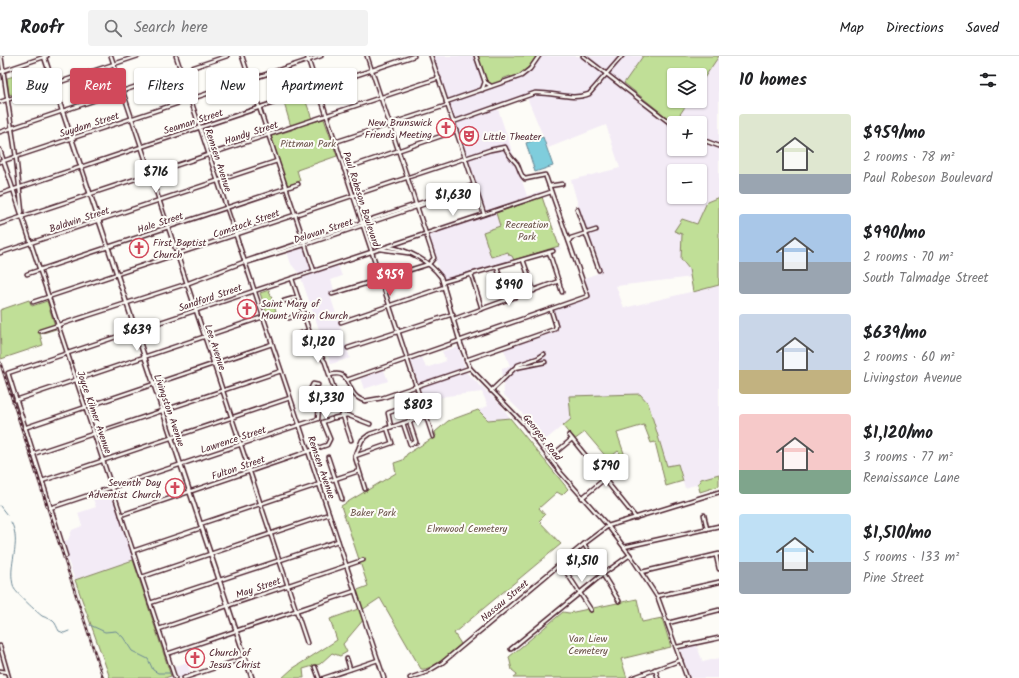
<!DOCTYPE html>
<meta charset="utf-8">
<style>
body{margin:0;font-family:Kalam,sans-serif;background:#f2f2f2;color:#202124;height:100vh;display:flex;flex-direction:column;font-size:15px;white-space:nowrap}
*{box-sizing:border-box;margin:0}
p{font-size:13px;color:#757577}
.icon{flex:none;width:22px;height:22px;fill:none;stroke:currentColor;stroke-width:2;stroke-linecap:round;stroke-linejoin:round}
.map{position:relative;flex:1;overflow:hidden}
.panel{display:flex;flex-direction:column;background:#fff;width:300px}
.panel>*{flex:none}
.top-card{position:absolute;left:12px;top:12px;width:380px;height:36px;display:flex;gap:8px}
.buttons{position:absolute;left:667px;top:12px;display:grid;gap:8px}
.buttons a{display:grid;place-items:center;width:40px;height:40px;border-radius:4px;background:#fff;box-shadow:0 1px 3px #0004;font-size:20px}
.price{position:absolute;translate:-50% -34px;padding:0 9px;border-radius:4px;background:#fff;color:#222;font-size:13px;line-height:26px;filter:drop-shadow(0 1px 2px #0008)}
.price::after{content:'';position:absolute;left:50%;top:24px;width:12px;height:9px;margin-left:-6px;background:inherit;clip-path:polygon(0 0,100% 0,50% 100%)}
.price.on{background:#d1495b;color:#fff}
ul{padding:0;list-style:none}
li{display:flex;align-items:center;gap:12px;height:100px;padding:0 20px}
li span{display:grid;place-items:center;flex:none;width:112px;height:80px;border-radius:4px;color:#555}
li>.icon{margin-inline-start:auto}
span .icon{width:48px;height:48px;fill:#fffc;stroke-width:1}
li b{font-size:17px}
h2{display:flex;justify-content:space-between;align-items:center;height:48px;padding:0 20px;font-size:17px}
.tag{padding:0 14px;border-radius:4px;background:#fff;box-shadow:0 1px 3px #0004;font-size:14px;line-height:36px}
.tag.on{background:#d1495b;color:#fff}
header{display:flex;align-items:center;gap:24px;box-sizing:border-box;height:56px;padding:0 20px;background:#fff;border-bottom:1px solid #e0e0e0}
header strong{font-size:19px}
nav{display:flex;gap:22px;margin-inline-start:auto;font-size:14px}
.search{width:280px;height:36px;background:#f2f2f2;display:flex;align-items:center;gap:10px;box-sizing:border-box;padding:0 14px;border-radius:4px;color:#757577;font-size:15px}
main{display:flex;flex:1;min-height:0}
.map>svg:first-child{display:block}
.built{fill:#f3ebf6;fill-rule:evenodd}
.green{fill:#c0df97;stroke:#857f61}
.water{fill:#7fcddc;stroke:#6a8795}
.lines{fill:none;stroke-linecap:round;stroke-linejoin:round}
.stream{stroke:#6a8795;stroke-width:1}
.minor-casing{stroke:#4a1f2b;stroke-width:5.5}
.major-casing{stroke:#4a1f2b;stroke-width:6}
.minor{stroke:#fdfcf7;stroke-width:2.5}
.major{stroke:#fdfcf7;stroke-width:3}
.rail-casing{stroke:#4a1f2b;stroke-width:2.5}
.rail{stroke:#fdfcf7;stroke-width:1;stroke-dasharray:3;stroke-linecap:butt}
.labels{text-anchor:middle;stroke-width:4;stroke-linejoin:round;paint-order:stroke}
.street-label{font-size:10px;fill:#4a1f2b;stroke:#fdfcf7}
.poi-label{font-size:10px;fill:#4a1f2b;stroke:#fdfcf7;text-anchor:start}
.park-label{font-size:10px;fill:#684f46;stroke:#fdfcf7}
</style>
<header>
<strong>Roofr</strong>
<div class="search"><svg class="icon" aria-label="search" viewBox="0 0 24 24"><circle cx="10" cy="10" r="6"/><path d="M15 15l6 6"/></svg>Search here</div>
<nav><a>Map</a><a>Directions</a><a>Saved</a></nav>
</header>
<main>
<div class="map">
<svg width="719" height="622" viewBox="0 0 719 622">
<rect width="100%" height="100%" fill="#fdfcf7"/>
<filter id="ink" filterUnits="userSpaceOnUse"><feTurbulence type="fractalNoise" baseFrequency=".025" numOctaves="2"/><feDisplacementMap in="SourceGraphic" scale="8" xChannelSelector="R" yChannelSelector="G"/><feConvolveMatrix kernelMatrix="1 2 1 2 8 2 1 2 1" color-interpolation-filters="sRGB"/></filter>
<g filter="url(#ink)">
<g class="built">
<path d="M431 0H719V218L616 230 624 252 719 229V418L701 423 698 428 685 432 678 409 667 410 648 347 570 341 571 363 544 385 522 357 502 337H504L502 312 510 310 503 291 557 272 551 253 588 239 582 223 601 216 597 204 599 203 586 177 571 124 620 112 606 69 548 92 526 39 497 50 527 140 540 135 561 193 443 226 426 177 484 158ZM674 19H700V45H674ZM674 67H700V93H674ZM674 115H700V141H674Z"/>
<path d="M304 187 309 201 318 213 337 207 342 220 331 224 335 237 330 239 350 302 331 308 300 219 291 208 286 193Z"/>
<path d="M458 291 467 317 501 349 510 362 488 364 478 354 488 350 482 336 446 340 425 347 411 305 422 302 426 312 446 305 442 295Z"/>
<path d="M384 314 388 325 364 333 360 322Z"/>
<path d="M112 431 133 504 75 524 61 486 68 484 72 474 82 470 78 457 96 451 91 438Z"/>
<path d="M696 588 703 606 719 602V622H690L680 593Z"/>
<path d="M187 606 192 622H165L177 618 174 611Z"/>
</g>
<g class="green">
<path d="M477 0H538L524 16 512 23 510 20 502 23 503 26 492 30 485 26Z"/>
<path d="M643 0H719L700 28V19H674V45H689L674 67 624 27Z"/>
<path d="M19 15 24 35 9 39 7 22 18 19Z"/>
<path d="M304 40 313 66 324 63 337 100 297 114 300 125 287 130 271 80 292 74 284 47Z"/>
<path d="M542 141 559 190 514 204 512 200 509 199 508 196 491 201 483 176 500 170 496 157Z"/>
<path d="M719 141V229L693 236 689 213 681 203 682 178 674 175 682 163 697 168 707 146Z"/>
<path d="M269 234 276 255 267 258 260 237Z"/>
<path d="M29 244 32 250 47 245 56 273 40 278 43 289 1 303 0 254Z"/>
<path d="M640 338 648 347 667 410 678 408 683 425 666 430 655 386 651 387 644 369 617 377 626 403 618 395 608 403 585 376 574 384 563 370 571 363 569 340Z"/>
<path d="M478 354 488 364 510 362 568 433 562 439 557 436 539 452 545 459 539 465 561 488 454 577 461 588C452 595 432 615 421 613L380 542 362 554 364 563 343 588 347 596 340 600 332 597 320 608 303 613 304 622H282L292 613 337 584 330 563 361 552 355 535 368 530 341 450 396 417 394 407 403 404 407 398 436 380 435 376 448 365Z"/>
<path d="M719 418V430L700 436 698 428 701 423Z"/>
<path d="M133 504 171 620 165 622H110L75 524Z"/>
<path d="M637 543 642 566 662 562 671 591 621 603 627 622H514L517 618 512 614 509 601 563 556 569 557Z"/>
</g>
<path class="water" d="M543 81 553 110 535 116 526 87Z"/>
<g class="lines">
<g class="stream">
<path d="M0 450 7 459"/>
<path d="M11 466C23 488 6 509 14 532 15 536 38 557 42 560 46 562 50 562 53 565 56 567 57 572 59 575L64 577 69 575"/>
<path d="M90 569 105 576 116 575 123 581 132 595 148 603 153 614 158 617H170"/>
</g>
<g class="minor-casing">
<g id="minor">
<path d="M1 0 16 101 22 156"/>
<path d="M111 0 307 587"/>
<path d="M176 0 384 622"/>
<path d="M242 0 314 215"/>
<path d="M307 0 433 381"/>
<path d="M431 0 484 158"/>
<path d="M476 0 485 26 491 30"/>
<path d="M583 0 674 70"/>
<path d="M0 16 47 0"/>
<path d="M482 34 485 26"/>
<path d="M0 46 138 0"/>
<path d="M446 46 521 20 530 13 539 0"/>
<path d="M453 66 535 37C553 36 572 45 589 38L622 0"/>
<path d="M0 76 227 0"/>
<path d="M700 83 719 90"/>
<path d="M335 86 448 49"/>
<path d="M0 94 175 622"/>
<path d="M0 106 321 0"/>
<path d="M344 113 456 75"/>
<path d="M549 130 562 128"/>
<path d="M0 138 414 0"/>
<path d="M577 153 599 214"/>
<path d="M0 168 439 22"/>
<path d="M569 185 571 182 596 174"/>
<path d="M389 191C409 194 429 205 441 221L461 290 470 312 523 367 561 417 608 470 630 499 658 542 687 622"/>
<path d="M380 193 408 197"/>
<path d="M549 196 562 236"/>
<path d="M0 197 277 105"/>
<path d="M523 204 534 235"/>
<path d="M245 207 307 188 475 131"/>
<path d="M497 211 507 244"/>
<path d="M27 218 298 128"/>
<path d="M471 218 482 253"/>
<path d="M292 223 314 290 325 306 351 384"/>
<path d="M443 226 553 195"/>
<path d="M332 238 429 208 434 202 367 0"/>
<path d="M284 245 298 241"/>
<path d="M33 246 490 94 505 91C508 99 512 102 517 108 520 113 520 119 525 123L545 119"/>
<path d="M289 262 304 257"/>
<path d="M454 263 559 225"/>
<path d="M341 266 444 231"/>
<path d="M40 275 186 228 249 204 474 129"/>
<path d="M296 279 309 275"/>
<path d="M460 286 464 296"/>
<path d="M348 292 453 258"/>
<path d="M466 304 555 273 556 270 551 254"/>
<path d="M515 312 545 306"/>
<path d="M330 319C354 312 343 339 365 345L382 342 470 312"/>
<path d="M347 324 588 240 546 121"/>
<path d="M491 335 518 309 538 302 544 298"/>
<path d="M16 344 263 261"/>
<path d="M334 362 347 359 370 368"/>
<path d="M410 365 422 361"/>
<path d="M323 366 331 363"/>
<path d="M403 367 410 388 416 386 409 365"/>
<path d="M391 371 388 357 413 348 417 358"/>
<path d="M24 372 272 288"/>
<path d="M569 379 636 462"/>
<path d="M33 398 281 315"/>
<path d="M355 400 392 387 387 372"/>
<path d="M328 401 342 443"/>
<path d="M549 402 572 383"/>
<path d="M42 425 290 342"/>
<path d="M365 433 355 401 362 384 370 378 422 361"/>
<path d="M582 442 620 410"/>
<path d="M50 452 299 369 318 363 319 351 311 332 313 328 318 329"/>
<path d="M121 459 327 389 330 383 323 366"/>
<path d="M704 459 707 473"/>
<path d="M200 468 359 415"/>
<path d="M584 488 619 545"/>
<path d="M624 491 719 470"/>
<path d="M133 495 201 472"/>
<path d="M716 499 719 513"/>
<path d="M66 500 8 317 551 136"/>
<path d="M561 508 591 554"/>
<path d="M642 516 719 498"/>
<path d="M142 521 329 458"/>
<path d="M657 540 719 526"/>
<path d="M150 547 338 485"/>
<path d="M668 567 719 554"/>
<path d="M159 573 363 504"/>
<path d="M0 590 9 622"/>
<path d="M677 591 719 582"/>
<path d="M511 593 603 518 630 499"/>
<path d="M167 598 355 535"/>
<path d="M347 603 350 613"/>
<path d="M315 611 319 622"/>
<path d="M655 613 658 622"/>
<path d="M0 615 7 616"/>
<path d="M184 622 245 602"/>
<path d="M324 622 378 604"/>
<path d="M410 622 427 616 442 607 584 488 608 470 719 436"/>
<path d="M632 622 681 604"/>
</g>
</g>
<g class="major-casing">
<path id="major" d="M44 0 252 622"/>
</g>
<use href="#minor" class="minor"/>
<use href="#major" class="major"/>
<g class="rail-casing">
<path id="rail" d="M0 306 103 622"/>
</g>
<use href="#rail" class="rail"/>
</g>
</g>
<defs>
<g id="church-ring" transform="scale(1)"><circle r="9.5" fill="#fdfcf7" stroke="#d1495b" stroke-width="1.5"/><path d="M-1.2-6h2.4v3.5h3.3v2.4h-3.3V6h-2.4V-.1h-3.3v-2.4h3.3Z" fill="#d1495b"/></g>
<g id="theatre-ring" transform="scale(1)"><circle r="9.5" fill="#fdfcf7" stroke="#d1495b" stroke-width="1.5"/><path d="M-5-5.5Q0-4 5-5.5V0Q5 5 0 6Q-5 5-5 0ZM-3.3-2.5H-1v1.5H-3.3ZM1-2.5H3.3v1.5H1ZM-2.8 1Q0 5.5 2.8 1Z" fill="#d1495b"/></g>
</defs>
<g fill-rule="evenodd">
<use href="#church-ring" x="446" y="72"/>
<use href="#theatre-ring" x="469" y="80"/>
<use href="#church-ring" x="139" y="192"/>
<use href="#church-ring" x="247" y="253"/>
<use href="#church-ring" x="175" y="432"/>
<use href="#church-ring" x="195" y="602"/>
</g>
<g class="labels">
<g class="street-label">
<text transform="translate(193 65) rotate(-18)" y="4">Seaman Street</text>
<text transform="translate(89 68) rotate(-18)" y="4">Suydam Street</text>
<text transform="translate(251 76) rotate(-18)" y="4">Handy Street</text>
<text transform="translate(219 104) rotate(72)" y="4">Remsen Avenue</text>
<text transform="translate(362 143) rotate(72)" y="4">Paul Robeson Boulevard</text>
<text transform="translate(79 163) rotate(-18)" y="4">Baldwin Street</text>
<text transform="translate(160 166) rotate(-18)" y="4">Hale Street</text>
<text transform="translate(246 167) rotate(-19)" y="4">Comstock Street</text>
<text transform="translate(323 174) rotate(-18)" y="4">Delavan Street</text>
<text transform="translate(210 241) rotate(-19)" y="4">Sandford Street</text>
<text transform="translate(216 291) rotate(72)" y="4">Lee Avenue</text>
<text transform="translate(170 354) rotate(71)" y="4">Livingston Avenue</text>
<text transform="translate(95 356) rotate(71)" y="4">Joyce Kilmer Avenue</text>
<text transform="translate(543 381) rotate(52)" y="4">Georges Road</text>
<text transform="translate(233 383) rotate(-18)" y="4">Lawrence Street</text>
<text transform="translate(238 411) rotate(-19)" y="4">Fulton Street</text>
<text transform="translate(322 411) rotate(71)" y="4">Remsen Avenue</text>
<text transform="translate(258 531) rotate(-19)" y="4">May Street</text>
<text transform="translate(504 544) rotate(-40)" y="4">Nassau Street</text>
</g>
<g class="poi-label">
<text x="432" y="70" text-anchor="end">New Brunswick<tspan x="432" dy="12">Friends Meeting</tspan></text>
<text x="483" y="84">Little Theater</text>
<text x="153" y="190">First Baptist<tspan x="153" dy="12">Church</tspan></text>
<text x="261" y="251">Saint Mary of<tspan x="261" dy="12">Mount Virgin Church</tspan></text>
<text x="161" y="430" text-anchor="end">Seventh Day<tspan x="161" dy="12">Adventist Church</tspan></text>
<text x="209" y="600">Church of<tspan x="209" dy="12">Jesus Christ</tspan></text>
</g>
<g class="park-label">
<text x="308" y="91">Pittman Park</text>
<text x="527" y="172">Recreation<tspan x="527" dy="12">Park</tspan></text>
<text x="373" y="460">Baker Park</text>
<text x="467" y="476">Elmwood Cemetery</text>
<text x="588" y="586">Van Liew<tspan x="588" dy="12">Cemetery</tspan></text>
</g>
</g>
</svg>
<div class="buttons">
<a><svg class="icon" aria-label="layers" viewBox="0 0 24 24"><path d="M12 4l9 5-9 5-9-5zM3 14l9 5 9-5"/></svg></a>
<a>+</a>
<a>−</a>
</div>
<b class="price" style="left:156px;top:138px">$716</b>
<b class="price" style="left:453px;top:161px">$1,630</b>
<b class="price on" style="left:390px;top:241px">$959</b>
<b class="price" style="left:509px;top:251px">$990</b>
<b class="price" style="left:137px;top:296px">$639</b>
<b class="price" style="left:318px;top:308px">$1,120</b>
<b class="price" style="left:326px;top:364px">$1,330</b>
<b class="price" style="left:418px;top:371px">$803</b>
<b class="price" style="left:606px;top:432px">$790</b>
<b class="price" style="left:582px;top:527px">$1,510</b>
<div class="top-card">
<a class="tag">Buy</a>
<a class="tag on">Rent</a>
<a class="tag">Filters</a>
<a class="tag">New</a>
<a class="tag">Apartment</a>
</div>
</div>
<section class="panel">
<h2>10 homes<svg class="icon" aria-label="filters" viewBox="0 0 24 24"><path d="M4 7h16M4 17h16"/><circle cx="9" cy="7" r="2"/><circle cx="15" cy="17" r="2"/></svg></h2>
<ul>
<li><span style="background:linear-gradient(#dfe7d0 75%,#9aa5b1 0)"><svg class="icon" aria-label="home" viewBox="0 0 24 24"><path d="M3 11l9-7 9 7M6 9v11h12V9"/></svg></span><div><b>$959/mo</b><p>2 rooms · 78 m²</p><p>Paul Robeson Boulevard</p></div></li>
<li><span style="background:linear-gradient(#a9c7e8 60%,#9aa5b1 0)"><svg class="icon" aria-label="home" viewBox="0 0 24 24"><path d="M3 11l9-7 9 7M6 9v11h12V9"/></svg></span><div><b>$990/mo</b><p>2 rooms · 70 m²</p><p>South Talmadge Street</p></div></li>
<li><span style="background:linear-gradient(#c9d6e8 70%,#c2b280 0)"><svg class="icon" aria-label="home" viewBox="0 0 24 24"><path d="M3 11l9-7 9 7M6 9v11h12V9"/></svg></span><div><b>$639/mo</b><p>2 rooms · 60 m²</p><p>Livingston Avenue</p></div></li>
<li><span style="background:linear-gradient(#f6c9c9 70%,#7fa58c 0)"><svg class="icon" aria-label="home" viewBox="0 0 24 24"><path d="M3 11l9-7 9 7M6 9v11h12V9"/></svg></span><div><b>$1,120/mo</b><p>3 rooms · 77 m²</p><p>Renaissance Lane</p></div></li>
<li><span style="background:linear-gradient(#bfe0f5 60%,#9aa5b1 0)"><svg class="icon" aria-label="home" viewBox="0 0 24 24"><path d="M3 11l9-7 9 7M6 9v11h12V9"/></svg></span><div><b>$1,510/mo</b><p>5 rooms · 133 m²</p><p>Pine Street</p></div></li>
</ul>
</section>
</main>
